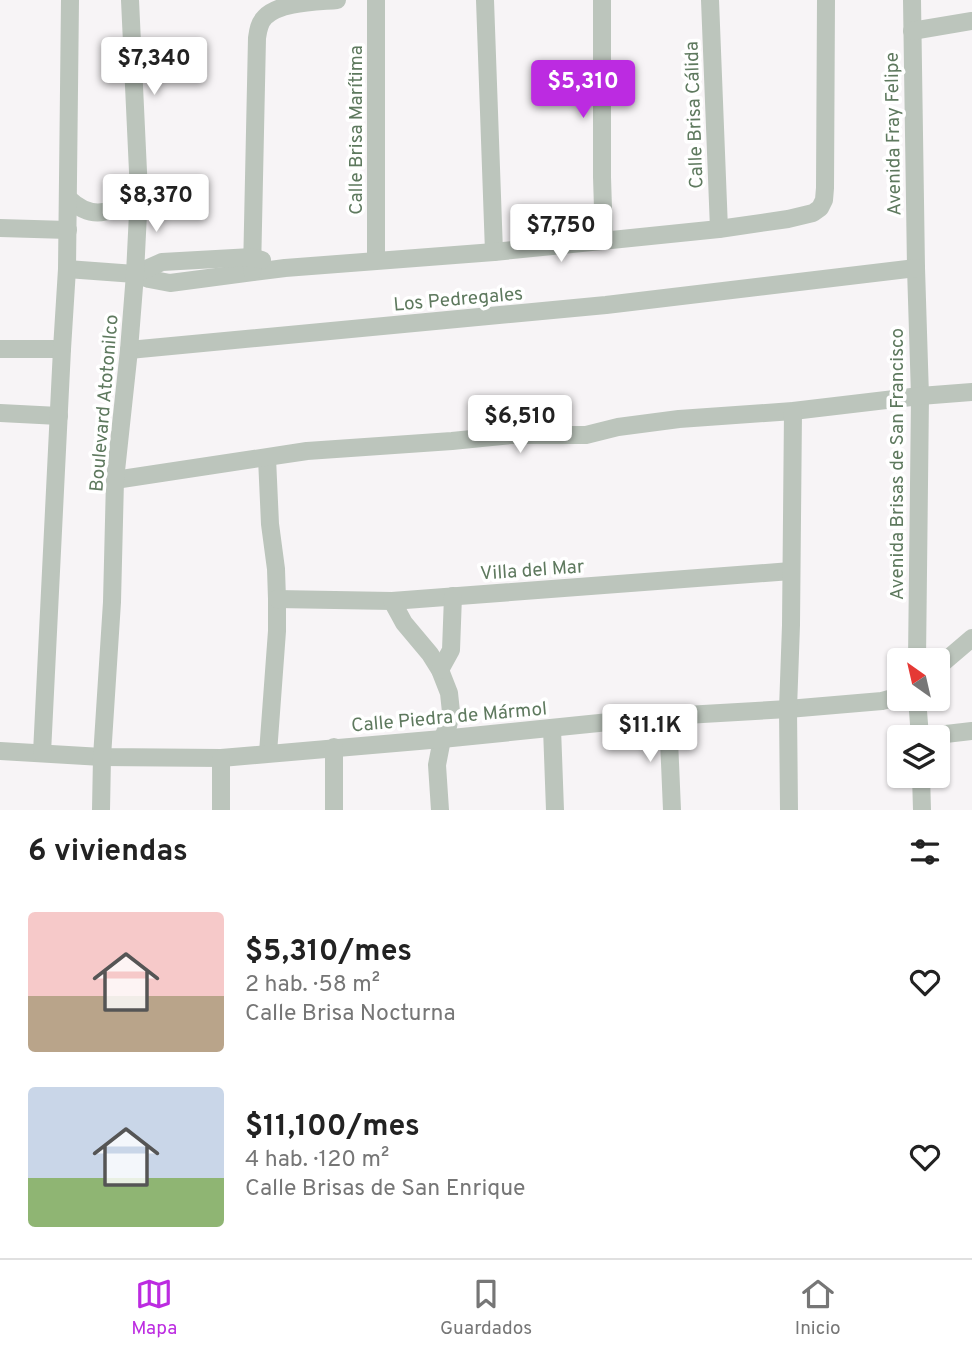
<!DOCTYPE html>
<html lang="es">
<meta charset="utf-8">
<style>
body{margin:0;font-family:Overpass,sans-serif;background:#f2f2f2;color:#222;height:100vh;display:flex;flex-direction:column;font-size:26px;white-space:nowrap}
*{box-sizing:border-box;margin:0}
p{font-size:23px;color:#767676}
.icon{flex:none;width:38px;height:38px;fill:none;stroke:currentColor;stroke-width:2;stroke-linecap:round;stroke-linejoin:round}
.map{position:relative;height:810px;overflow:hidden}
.side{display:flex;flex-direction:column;background:#fff;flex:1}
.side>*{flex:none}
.needle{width:46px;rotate:326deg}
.buttons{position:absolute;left:887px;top:648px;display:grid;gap:14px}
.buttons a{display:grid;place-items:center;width:63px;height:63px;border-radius:7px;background:#fff;box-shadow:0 2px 5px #0004;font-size:35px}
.price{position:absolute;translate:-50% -60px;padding:0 16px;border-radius:7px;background:#fff;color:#222;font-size:23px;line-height:46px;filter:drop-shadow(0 2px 4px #0008)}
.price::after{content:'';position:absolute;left:50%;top:42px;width:21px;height:16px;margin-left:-10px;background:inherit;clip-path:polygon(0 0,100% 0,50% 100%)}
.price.on{background:#bc2be1;color:#fff}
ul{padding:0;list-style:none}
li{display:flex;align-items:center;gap:21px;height:175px;padding:0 28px}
li span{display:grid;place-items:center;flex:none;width:196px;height:140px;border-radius:7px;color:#555}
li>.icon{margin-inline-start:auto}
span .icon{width:84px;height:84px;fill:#fffc;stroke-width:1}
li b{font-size:30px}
h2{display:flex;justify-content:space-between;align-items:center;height:84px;padding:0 28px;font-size:30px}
.tab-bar{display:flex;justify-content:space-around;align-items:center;height:98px;border-top:2px solid #e0e0e0;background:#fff;font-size:19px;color:#767676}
.tab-bar a{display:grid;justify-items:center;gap:4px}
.tab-bar .on{color:#bc2be1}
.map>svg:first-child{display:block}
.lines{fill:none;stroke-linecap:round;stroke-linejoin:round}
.street{stroke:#bcc5bc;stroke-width:18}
.labels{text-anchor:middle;stroke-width:7;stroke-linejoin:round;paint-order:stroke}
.street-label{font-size:19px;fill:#5e795e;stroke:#fff}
</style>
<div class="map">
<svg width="972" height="810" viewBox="0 0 972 810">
<rect width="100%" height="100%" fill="#f7f4f6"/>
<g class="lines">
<g class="street">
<path d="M485 0 494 252"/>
<path d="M602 0V177L604 240"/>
<path d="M710 0 719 229"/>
<path d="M912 0 916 268 920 396 917 660"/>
<path d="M912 31 972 21"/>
<path d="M69 199C94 223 115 211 139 193"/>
<path d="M0 228 68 230"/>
<path d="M376 260V0"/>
<path d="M67 269 135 274 149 279 170 283 285 268 494 252 719 229 788 219 813 213 820 208 824 200 825 188 826 0"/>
<path d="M252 272 257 38C258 31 259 23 265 17 280 2 316 2 337 0"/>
<path d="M135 274 162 262 252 257 262 260"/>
<path d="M0 349H62"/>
<path d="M129 350 606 305 916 268"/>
<path d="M0 413 59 416"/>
<path d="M267 458 270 524 276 569 277 599V631L268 753"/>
<path d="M115 480 307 451 452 441 511 435H586L618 427 679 419 793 411 920 396 972 392"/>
<path d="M277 599 392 601 791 571"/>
<path d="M392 601 404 623 430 654 440 670 449 693 451 712 448 726 442 739 437 765 440 810"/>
<path d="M938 667 972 638"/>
<path d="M440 670 451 650 453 596"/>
<path d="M917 698 920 737"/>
<path d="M668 716 672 810"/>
<path d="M552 728 555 810"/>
<path d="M920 737 972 731"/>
<path d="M0 751 102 757 221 758 442 739 668 716 788 709 882 701 900 696"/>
<path d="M42 753 62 349 67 269 70 0"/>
<path d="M221 758V810"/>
<path d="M921 775 922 810"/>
<path d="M101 810 102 757 112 602 115 480 129 350 135 274 139 193 130 0"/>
<path d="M334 810V747"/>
<path d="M789 810 788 709 791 625 793 411"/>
</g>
</g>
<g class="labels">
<g class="street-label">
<text transform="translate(693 115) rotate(-92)" y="7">Calle Brisa Cálida</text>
<text transform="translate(355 130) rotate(-90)" y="7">Calle Brisa Marítima</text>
<text transform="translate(892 134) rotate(-91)" y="7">Avenida Fray Felipe</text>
<text transform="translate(458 298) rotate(-5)" y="7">Los Pedregales</text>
<text transform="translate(103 403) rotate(-85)" y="7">Boulevard Atotonilco</text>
<text transform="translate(896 464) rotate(-90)" y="7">Avenida Brisas de San Francisco</text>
<text transform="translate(532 569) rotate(-4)" y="7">Villa del Mar</text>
<text transform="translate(449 716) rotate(-5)" y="7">Calle Piedra de Mármol</text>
</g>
</g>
</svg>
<div class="buttons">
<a><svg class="needle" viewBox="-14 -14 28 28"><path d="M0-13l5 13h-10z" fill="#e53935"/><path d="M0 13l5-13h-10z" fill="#767676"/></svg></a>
<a><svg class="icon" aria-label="layers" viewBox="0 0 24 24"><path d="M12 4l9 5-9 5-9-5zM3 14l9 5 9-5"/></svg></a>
</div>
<b class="price" style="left:154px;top:97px">$7,340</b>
<b class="price on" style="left:583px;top:120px">$5,310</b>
<b class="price" style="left:156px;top:234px">$8,370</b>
<b class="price" style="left:561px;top:264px">$7,750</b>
<b class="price" style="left:520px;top:455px">$6,510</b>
<b class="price" style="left:650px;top:764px">$11.1K</b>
</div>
<section class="side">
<h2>6 viviendas<svg class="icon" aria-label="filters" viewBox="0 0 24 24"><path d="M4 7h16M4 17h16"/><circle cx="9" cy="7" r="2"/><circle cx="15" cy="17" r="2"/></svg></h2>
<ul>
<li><span style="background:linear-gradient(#f6c9c9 60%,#b9a48a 0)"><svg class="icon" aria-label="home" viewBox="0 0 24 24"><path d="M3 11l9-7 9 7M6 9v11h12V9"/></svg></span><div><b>$5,310/mes</b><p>2 hab. · 58 m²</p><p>Calle Brisa Nocturna</p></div><svg class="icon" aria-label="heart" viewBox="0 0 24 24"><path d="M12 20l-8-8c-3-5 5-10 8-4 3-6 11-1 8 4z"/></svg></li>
<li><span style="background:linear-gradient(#c9d6e8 65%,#8fb573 0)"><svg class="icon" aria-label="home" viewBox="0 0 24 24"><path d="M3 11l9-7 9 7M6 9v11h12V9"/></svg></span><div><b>$11,100/mes</b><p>4 hab. · 120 m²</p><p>Calle Brisas de San Enrique</p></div><svg class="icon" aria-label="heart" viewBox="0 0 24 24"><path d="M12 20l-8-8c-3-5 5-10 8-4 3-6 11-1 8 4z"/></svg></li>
</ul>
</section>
<nav class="tab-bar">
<a class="on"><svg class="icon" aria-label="map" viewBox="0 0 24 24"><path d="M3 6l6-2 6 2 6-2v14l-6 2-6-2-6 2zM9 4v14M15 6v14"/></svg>Mapa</a>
<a><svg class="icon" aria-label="saved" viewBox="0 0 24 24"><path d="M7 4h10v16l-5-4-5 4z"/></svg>Guardados</a>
<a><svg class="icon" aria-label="home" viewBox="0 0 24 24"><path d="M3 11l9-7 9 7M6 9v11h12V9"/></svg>Inicio</a>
</nav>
